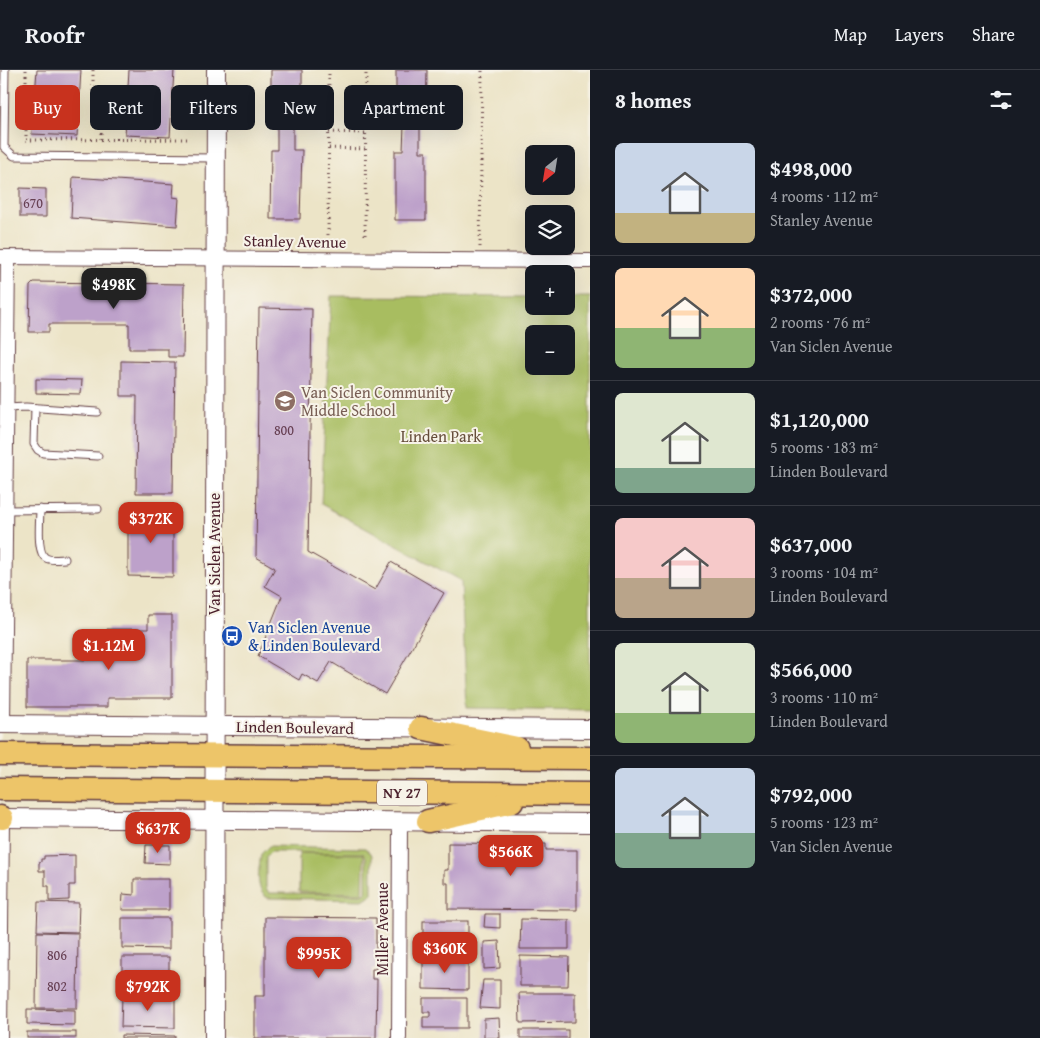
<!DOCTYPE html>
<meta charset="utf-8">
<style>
body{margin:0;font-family:"Gentium Book Plus",serif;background:#20242c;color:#f1f3f6;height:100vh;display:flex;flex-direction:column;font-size:19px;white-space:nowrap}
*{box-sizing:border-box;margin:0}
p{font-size:16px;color:#9ea1a6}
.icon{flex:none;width:28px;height:28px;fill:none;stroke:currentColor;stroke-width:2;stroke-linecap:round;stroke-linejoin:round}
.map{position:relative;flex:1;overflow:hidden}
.sheet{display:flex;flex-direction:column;background:#171b24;width:450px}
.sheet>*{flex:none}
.guide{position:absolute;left:15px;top:15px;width:475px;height:45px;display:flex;gap:10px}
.needle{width:32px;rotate:210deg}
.controls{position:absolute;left:525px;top:75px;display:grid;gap:10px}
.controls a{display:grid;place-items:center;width:50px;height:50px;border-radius:8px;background:#171b24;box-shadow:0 5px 20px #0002;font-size:25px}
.price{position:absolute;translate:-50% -42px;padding:0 11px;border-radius:10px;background:#c8321e;color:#fff;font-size:16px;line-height:32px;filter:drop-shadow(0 1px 2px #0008)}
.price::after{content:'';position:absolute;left:50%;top:30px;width:15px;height:11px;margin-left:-8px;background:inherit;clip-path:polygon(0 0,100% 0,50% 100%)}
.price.active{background:#222;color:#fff}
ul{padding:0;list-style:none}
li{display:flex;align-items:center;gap:15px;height:125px;padding:0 25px}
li+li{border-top:1px solid #363941}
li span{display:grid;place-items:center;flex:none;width:140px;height:100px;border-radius:8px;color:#555}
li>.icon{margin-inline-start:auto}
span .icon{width:60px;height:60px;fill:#fffc;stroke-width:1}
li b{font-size:21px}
h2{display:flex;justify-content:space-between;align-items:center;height:60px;padding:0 25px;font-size:21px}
.tag{padding:0 18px;border-radius:8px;background:#171b24;box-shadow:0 5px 20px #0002;font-size:18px;line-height:45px}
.tag.active{background:#c8321e;color:#fff}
header{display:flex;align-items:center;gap:30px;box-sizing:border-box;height:70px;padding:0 25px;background:#171b24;border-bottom:1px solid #363941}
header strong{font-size:24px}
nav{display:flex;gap:28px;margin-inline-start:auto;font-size:18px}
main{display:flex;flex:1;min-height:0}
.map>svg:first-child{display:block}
.green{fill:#a8bd61;stroke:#796e46;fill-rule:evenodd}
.building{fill:#bda1ca}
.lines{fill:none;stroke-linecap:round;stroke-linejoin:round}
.service-casing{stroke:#623d42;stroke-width:9}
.minor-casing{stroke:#623d42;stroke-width:16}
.tertiary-casing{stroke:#623d42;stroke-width:20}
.trunk-casing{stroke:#623d42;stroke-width:25}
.path{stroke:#623d42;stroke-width:3;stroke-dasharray:1 4;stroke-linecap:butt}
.service{stroke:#fff;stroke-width:7}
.minor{stroke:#fff;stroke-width:14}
.tertiary{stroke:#fff;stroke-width:18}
.trunk{stroke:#edc569;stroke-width:22}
.labels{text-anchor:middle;stroke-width:4;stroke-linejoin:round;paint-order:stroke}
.number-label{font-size:14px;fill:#674053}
.shield{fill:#f7f3e8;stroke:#7e5f64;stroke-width:1}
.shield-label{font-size:15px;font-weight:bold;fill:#4a1f2b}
.street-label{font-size:16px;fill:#4a1f2b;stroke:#f7f3e8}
.education-label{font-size:16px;fill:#785e54;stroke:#f7f3e8;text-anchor:start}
.park-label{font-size:16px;fill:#664e3b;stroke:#f7f3e8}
.transit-label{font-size:16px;fill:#164399;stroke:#f7f3e8;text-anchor:start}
</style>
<header>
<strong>Roofr</strong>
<nav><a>Map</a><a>Layers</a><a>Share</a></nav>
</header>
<main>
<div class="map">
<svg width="590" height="968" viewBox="0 0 590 968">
<rect width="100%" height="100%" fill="#f7f3e8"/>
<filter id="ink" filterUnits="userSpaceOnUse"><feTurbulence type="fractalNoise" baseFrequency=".02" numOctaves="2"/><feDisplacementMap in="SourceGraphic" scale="10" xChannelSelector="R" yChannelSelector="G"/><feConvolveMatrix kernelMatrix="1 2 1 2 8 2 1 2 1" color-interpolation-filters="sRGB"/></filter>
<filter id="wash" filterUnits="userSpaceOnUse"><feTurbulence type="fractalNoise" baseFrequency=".0096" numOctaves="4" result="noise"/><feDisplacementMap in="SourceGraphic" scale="20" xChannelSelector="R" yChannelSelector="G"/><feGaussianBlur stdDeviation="1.12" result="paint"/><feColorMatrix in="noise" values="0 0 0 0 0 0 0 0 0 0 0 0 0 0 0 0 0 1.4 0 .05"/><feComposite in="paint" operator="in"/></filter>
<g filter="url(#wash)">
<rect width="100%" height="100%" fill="#ece4c7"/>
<g class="green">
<path d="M331 226 534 227V236H566V227H590V640L467 638 461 511 321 434ZM534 264H566V296H534Z"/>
<path d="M269 776 365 778 371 783 372 786V824L363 830 268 828C254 821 259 798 261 784ZM271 782H299V822L363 823 364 784 301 783H363L366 787V822L362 824 269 823 266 818V787Z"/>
</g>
<g id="blocks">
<g class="building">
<path d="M37 0H81L77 66 32 64Z"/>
<path d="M129 0H174L170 67 125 65Z"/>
<path d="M271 0H302V55H293V80H302L300 149H270L271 80H277V54H271Z"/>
<path d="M396 0H427L426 55H420V82H426V150H395V81H403L404 55H396Z"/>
<path d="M73 107 174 114 173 127 179 128 177 156 71 148Z"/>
<path d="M20 118 46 119V147H20Z"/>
<path d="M34 212 184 214 183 287H168V279H129V254H49V262H29L30 216Z"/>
<path d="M259 238 312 239 308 482 375 520 391 492 444 523 385 624 331 592 318 613 302 604 299 610 258 586 282 526 265 516 275 498 256 487Z"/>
<path d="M121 291 175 292 173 423H136L137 326H121Z"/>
<path d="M36 309 82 310 81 324 36 323Z"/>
<path d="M128 442 173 443V507L128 506Z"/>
<path d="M148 545H172V628H107V637H27V590H107V559H148Z"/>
<path d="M448 773 546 774V780H577V840L448 839V813H444V800H448Z"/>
<path d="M146 775H170V794L145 793Z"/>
<path d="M75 785V815H69V830L49 831V816H45V801H39V793L41 792V789H44V786Z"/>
<path d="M134 809H169V840H122L123 824 134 825Z"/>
<path d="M38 832 79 833 78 862 37 861Z"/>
<path d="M485 844H500V858L484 857Z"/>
<path d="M265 847 376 848V899H372V909H377L376 968H255V926H265Z"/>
<path d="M122 848H169V879L122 878Z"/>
<path d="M521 849 569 850V879H520Z"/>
<rect x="423" y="851" width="45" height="30"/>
<path d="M37 862 78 863 77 938H36Z"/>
<path d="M499 871 500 898 484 899V872Z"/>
<path d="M520 886 569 887 568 916H520Z"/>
<rect x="122" y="887" width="47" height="31"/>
<path d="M423 889 468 890V920L423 919Z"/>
<path d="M483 910H500V939L480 938Z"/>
<path d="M519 923H575V952L520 953Z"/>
<path d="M122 926H175V958L121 957Z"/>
<path d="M423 928H467V958H423V947H430V942H423Z"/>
<path d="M27 939 75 940V955L27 954Z"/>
<path d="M499 948 500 968H484V949Z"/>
<rect x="520" y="960" width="48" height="8"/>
<rect x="27" y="962" width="49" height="6"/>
<path d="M121 965 175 966V968H121Z"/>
</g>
</g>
</g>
<g filter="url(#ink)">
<use href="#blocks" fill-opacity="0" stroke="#623d42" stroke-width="1"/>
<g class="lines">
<g class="service-casing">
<g id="service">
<path d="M5 0 4 77 14 86 215 88"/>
<path d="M7 338 26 337 97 342"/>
<path d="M35 338 34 374 38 380 43 383 98 386"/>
<path d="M40 439C40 450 36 483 46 488 51 491 60 489 65 489"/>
<path d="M5 440 98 439"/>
</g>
</g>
<g class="minor-casing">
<g id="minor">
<path d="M0 187 590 191"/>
<path d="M3 654 8 187"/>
<path d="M0 968 2 748"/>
<path d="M399 968 400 751"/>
</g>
</g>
<g class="tertiary-casing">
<g id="tertiary">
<path d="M0 654 590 659"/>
<path d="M0 748 590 753"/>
<path d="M214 968 216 0"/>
</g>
</g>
<g class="trunk-casing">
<g id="trunk">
<path d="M421 658 517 678"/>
<path d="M0 684 590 688"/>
<path d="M0 719 590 724"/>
<path d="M0 747 2 748"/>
<path d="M428 751 512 732"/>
</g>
</g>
<g class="path">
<path d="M26 0V70L189 69"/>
<path d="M93 0V23L101 24V69"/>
<path d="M329 62 365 63"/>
<path d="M329 78 365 79"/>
<path d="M328 165 329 0"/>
<path d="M365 165 366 0"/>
<path d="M480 177 482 0"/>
</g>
<use href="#service" class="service"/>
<use href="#minor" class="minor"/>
<use href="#tertiary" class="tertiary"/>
<use href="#trunk" class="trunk"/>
</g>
</g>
<defs>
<g id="school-disc" transform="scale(1.125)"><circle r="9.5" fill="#8d6e63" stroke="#f7f3e8"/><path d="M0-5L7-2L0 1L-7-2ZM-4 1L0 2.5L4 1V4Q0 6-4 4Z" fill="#fff"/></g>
<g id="bus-disc" transform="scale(1.125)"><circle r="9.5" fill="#1a4fb4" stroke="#f7f3e8"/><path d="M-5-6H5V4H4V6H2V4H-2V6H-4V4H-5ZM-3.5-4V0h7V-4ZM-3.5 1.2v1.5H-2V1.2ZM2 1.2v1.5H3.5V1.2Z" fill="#fff"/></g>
</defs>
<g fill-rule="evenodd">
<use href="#school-disc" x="285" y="331"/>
<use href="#bus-disc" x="232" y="566"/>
</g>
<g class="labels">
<g class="number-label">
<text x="33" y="138">670</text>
<text x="284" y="365">800</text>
<text x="57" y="890">806</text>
<text x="57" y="921">802</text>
</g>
<rect class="shield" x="377" y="710.5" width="50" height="25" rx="4"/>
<g class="shield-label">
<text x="402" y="728">NY 27</text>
</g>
<g class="street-label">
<text transform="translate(295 171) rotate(1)" y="6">Stanley Avenue</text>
<text transform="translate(214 484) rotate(-90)" y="6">Van Siclen Avenue</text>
<text transform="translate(295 657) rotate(1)" y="6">Linden Boulevard</text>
<text transform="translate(382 859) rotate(-90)" y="6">Miller Avenue</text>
</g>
<g class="education-label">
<text x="301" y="328">Van Siclen Community<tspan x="301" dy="18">Middle School</tspan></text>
</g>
<g class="park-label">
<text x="441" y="372">Linden Park</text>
</g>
<g class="transit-label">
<text x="248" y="563">Van Siclen Avenue<tspan x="248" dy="18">&amp; Linden Boulevard</tspan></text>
</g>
</g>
</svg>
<div class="controls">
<a><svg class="needle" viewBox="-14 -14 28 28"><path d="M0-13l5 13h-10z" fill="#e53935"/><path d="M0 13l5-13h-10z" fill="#9ea1a6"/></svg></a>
<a><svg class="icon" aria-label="layers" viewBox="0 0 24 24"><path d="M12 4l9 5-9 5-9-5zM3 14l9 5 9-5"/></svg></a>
<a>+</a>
<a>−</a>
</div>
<b class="price active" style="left:114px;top:240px">$498K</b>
<b class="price" style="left:151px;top:474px">$372K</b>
<b class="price" style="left:109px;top:601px">$1.12M</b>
<b class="price" style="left:158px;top:784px">$637K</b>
<b class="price" style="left:511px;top:807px">$566K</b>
<b class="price" style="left:445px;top:904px">$360K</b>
<b class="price" style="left:319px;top:909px">$995K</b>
<b class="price" style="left:148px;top:942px">$792K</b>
<div class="guide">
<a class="tag active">Buy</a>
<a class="tag">Rent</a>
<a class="tag">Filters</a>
<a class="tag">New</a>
<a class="tag">Apartment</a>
</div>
</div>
<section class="sheet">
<h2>8 homes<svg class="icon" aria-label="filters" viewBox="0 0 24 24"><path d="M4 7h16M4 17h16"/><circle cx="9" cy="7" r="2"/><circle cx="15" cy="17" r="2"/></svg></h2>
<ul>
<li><span style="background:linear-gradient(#c9d6e8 70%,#c2b280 0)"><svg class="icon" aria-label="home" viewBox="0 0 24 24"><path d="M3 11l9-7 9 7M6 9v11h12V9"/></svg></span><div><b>$498,000</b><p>4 rooms · 112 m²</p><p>Stanley Avenue</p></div></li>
<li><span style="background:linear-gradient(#ffd9b3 60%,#8fb573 0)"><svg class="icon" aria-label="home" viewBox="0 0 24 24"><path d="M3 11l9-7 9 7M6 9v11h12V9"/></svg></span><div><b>$372,000</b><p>2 rooms · 76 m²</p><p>Van Siclen Avenue</p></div></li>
<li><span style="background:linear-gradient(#dfe7d0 75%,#7fa58c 0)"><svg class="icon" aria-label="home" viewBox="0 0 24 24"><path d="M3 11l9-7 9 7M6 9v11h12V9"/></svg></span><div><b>$1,120,000</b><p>5 rooms · 183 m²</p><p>Linden Boulevard</p></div></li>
<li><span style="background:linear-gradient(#f6c9c9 60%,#b9a48a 0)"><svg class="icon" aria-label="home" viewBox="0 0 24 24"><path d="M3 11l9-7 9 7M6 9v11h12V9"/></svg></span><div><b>$637,000</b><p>3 rooms · 104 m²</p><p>Linden Boulevard</p></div></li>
<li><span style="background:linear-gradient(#dfe7d0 70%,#8fb573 0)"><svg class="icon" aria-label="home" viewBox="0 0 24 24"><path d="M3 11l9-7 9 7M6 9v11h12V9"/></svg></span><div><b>$566,000</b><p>3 rooms · 110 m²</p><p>Linden Boulevard</p></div></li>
<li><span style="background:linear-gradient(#c9d6e8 65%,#7fa58c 0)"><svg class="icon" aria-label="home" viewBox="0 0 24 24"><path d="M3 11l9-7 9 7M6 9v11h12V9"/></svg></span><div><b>$792,000</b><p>5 rooms · 123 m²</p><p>Van Siclen Avenue</p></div></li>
</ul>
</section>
</main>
